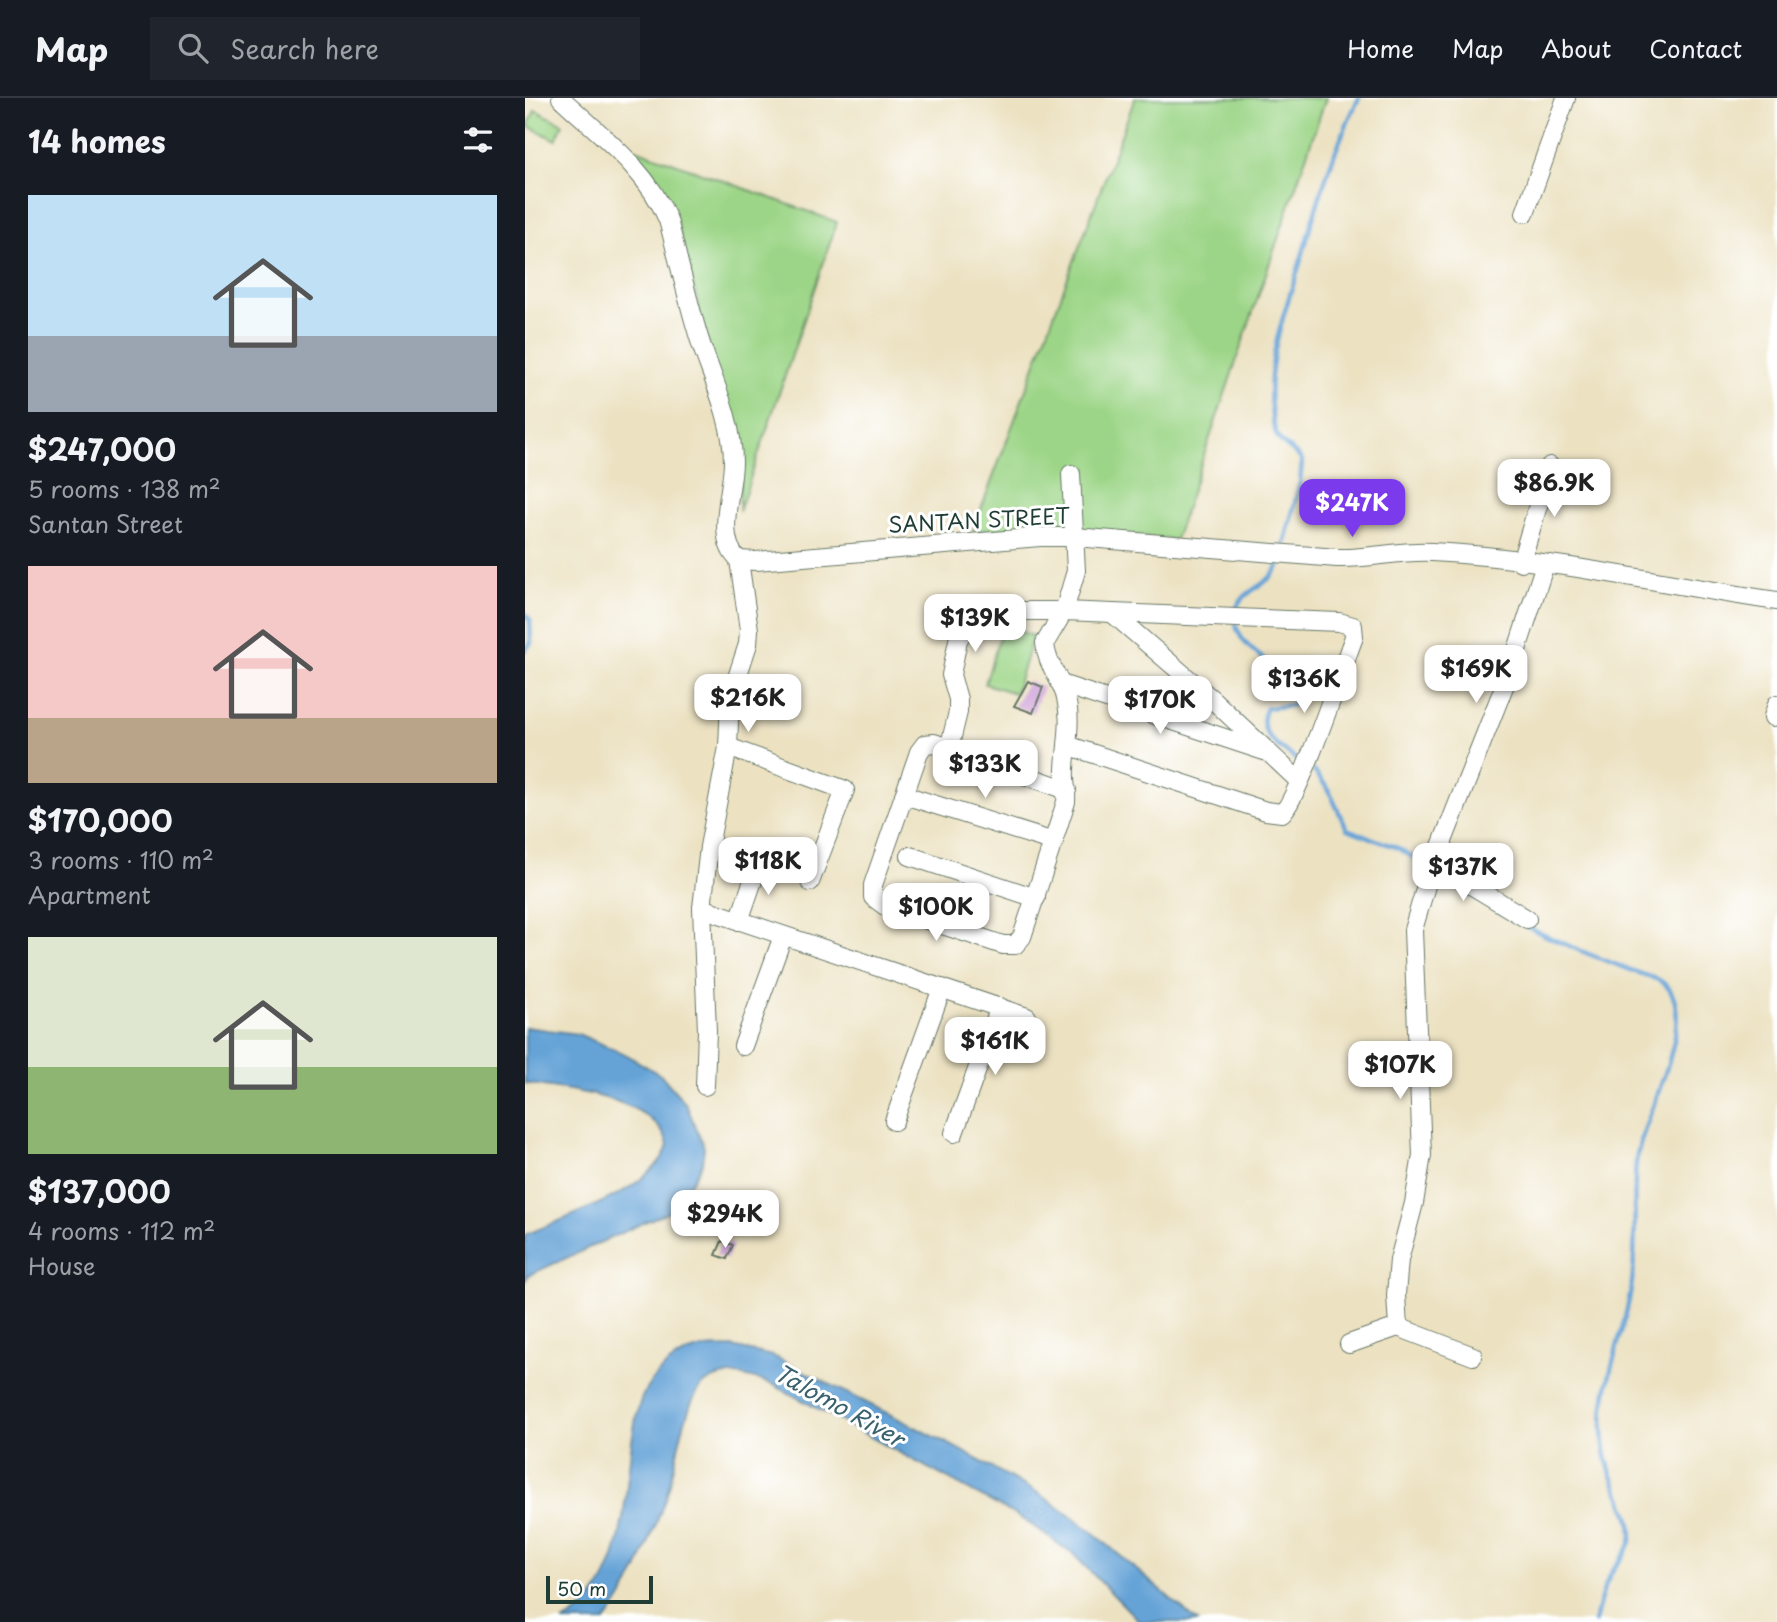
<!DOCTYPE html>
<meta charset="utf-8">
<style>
body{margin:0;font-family:"Playpen Sans",sans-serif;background:#20242c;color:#f1f3f6;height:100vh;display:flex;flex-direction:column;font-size:26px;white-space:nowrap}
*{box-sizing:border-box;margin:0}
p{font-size:23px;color:#9ea1a6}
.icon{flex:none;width:38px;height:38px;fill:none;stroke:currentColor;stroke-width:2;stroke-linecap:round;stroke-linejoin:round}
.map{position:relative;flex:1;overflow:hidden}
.side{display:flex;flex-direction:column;background:#171b24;width:525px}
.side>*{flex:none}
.scale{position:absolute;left:21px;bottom:18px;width:107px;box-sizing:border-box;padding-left:7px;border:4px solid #1f3d34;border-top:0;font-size:19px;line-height:24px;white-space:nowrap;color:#1f3d34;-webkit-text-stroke:5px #fff;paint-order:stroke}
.price{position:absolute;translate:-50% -60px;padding:0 16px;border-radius:14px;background:#fff;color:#222;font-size:23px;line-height:46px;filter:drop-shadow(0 2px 4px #0008)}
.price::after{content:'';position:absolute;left:50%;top:42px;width:21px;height:16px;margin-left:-10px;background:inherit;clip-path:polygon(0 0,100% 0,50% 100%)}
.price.selected{background:#7c3aed;color:#fff}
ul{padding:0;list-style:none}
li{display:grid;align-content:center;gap:14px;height:371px;padding:0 28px}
li span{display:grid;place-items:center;height:217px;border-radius:0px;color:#555}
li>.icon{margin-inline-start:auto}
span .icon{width:126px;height:126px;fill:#fffc;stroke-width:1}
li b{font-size:30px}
h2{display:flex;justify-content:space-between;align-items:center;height:84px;padding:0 28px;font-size:30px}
header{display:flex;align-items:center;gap:42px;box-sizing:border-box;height:98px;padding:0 35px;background:#171b24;border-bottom:2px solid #363941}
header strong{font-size:33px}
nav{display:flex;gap:38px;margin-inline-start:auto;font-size:24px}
.search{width:490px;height:63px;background:#20242c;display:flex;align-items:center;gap:18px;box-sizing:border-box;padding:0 24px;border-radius:0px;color:#9ea1a6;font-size:26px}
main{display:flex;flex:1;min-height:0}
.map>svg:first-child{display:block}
.green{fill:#9cd587;stroke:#5e895e;stroke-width:2}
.water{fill:#65a3d7;stroke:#427086;stroke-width:2}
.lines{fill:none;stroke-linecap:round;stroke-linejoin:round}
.stream{stroke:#65a3d7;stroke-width:4.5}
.building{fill:#d2a8db}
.minor-casing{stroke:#677766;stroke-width:20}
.minor{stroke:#fff;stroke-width:18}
.labels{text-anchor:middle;stroke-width:6;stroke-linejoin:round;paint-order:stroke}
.street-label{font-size:21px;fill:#1f3d34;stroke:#fff}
.water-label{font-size:23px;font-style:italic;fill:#38616d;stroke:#fff}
</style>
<header>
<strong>Map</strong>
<div class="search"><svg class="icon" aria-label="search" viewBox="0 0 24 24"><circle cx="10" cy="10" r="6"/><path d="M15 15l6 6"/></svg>Search here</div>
<nav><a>Home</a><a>Map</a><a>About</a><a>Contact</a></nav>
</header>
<main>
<section class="side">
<h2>14 homes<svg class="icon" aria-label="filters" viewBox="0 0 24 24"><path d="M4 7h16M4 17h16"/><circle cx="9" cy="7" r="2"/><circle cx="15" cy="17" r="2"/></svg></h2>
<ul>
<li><span style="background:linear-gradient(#bfe0f5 65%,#9aa5b1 0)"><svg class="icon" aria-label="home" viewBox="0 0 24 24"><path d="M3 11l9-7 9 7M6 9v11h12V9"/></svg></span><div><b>$247,000</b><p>5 rooms · 138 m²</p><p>Santan Street</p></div></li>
<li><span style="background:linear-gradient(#f6c9c9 70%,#b9a48a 0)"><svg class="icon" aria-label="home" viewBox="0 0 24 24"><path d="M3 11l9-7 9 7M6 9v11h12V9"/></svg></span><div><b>$170,000</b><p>3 rooms · 110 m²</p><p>Apartment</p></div></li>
<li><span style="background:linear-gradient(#dfe7d0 60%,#8fb573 0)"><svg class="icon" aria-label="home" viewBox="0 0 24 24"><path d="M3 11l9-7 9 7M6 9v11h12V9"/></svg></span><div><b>$137,000</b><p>4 rooms · 112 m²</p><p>House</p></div></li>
</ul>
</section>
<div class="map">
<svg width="1252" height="1524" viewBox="0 0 1252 1524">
<rect width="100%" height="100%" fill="#fff"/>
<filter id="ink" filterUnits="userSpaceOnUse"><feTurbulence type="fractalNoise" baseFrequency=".0143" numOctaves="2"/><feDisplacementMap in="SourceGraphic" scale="14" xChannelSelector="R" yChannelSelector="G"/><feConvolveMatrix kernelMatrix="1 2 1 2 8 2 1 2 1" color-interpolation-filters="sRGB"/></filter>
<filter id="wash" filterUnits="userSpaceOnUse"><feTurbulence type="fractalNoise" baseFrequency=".00686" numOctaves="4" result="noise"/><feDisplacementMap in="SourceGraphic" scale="28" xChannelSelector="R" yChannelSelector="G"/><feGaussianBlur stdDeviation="1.57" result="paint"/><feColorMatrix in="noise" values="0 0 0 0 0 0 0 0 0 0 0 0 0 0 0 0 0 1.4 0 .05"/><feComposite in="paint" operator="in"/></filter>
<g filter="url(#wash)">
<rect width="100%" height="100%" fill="#ece2c2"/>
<g class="green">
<path d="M610 0H801L650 442 521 429 448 433Z"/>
<path d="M10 12 38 26 31 42 3 28Z"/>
<path d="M108 50 312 124 214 414 216 371 150 117 130 77Z"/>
<path d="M478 528 508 538 490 595 460 586Z"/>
</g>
<g class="water">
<path d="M0 929 53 936 102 957 137 978 161 1006 179 1049 177 1066 151 1110 4 1177 0 1183V1137C40 1119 130 1092 143 1047 130 998 43 993 0 985Z"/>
<path d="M207 1249 248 1258 424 1346 515 1396 565 1432 673 1524H615L549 1457 498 1421 249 1287C228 1280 202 1270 182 1284 158 1299 151 1372 141 1399 125 1441 109 1489 80 1524H38C112 1485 95 1378 113 1311 119 1285 144 1259 170 1252 181 1248 196 1250 207 1249Z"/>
</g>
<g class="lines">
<g class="stream">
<path d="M759 447 775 385 777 363C769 350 753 347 750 332 734 272 762 210 778 155 793 101 809 50 834 0"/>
<path d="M711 511C720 489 746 489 755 464"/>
<path d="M0 516 5 522 6 545 0 552"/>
<path d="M711 527C717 555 756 568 775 588L777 596 767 607 742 610C728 636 757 651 775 664"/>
<path d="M789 673 803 691 822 731 873 750 900 767"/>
<path d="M913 776C987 827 1050 853 1134 882 1183 911 1115 1021 1111 1064 1107 1108 1113 1146 1106 1191 1099 1236 1078 1281 1078 1326 1077 1348 1082 1368 1091 1388 1098 1406 1107 1417 1107 1437 1106 1453 1093 1462 1087 1474 1078 1489 1074 1507 1070 1524"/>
</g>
</g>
<g id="blocks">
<g class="building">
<path d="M503 583 518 589 508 615 489 608Z"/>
<path d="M197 1143 208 1147 202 1161 191 1157Z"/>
</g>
</g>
</g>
<g filter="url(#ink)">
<use href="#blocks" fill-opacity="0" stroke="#677766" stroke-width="2"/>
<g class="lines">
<g class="minor-casing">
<g id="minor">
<path d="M36 0C75 37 122 71 143 122 154 163 163 206 176 246 189 284 208 324 208 364 208 393 189 441 214 462L231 463 515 439H550L812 460C845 461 875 452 907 454 1023 460 1138 486 1252 503"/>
<path d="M1000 115 1041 0"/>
<path d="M996 464 1025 368"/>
<path d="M587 515 688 602 774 683"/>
<path d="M536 586 739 653"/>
<path d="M1248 619 1252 606"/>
<path d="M203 649 320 692 285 784"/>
<path d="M424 651 433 614V601L426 577 433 542 443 526 459 513H539L814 524 828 528 829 539C818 567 773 703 757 715L741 713 542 647"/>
<path d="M542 692 409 645 400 646 394 654 348 787V799L360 808 478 847H490L497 839 541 704C542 692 539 682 540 671 541 647 547 624 541 600 536 579 521 567 520 545L539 513 551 473 546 376"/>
<path d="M379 697 529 744"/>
<path d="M917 747 938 782 1002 821"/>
<path d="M385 758 511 800"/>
<path d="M177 810 502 919"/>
<path d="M214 823 235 762"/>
<path d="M218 948 258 838"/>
<path d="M180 988 182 933 177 810 184 749 203 649 205 601 223 546 224 532 214 462"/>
<path d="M369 1023 417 890"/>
<path d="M429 1035 475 909"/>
<path d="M873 1229 871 1197 874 1162 889 1105 897 1057 888 832 903 781 984 576 1020 466"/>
<path d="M824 1246 873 1229 948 1258"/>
</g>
</g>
<use href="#minor" class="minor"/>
</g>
</g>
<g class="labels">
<g class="street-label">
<text transform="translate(454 423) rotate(-3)" y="7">SANTAN STREET</text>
</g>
<g class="water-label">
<text transform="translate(314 1308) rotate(29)" y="8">Talomo River</text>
</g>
</g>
</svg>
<div class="scale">50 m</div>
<b class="price" style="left:1029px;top:421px">$86.9K</b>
<b class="price selected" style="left:827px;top:441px">$247K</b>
<b class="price" style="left:450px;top:556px">$139K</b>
<b class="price" style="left:951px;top:607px">$169K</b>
<b class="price" style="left:779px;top:617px">$136K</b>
<b class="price" style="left:223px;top:636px">$216K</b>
<b class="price" style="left:635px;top:638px">$170K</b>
<b class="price" style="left:460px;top:702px">$133K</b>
<b class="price" style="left:243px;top:799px">$118K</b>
<b class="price" style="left:938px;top:805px">$137K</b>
<b class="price" style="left:411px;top:845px">$100K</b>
<b class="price" style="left:470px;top:979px">$161K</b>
<b class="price" style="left:875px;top:1003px">$107K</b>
<b class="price" style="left:200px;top:1152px">$294K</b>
</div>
</main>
